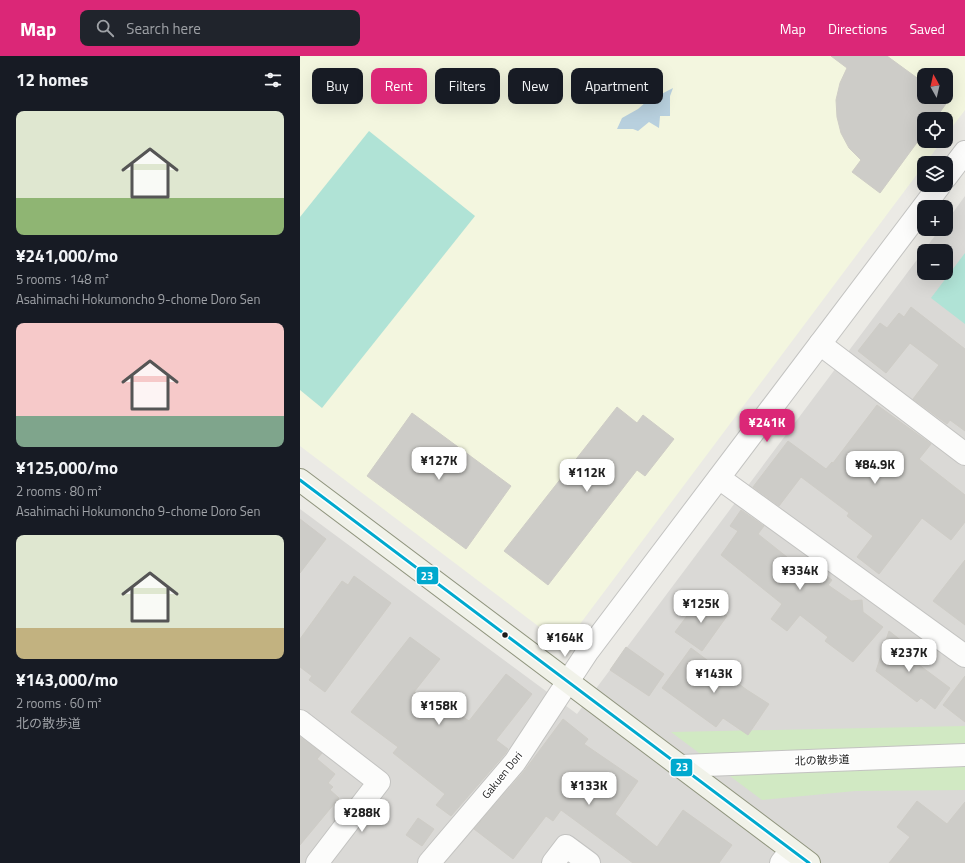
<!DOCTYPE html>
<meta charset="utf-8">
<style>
body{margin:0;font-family:"Titillium Web","Noto Sans JP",sans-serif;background:#20242c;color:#f1f3f6;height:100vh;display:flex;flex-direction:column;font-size:15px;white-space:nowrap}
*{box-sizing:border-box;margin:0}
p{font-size:13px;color:#9ea1a6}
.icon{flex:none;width:22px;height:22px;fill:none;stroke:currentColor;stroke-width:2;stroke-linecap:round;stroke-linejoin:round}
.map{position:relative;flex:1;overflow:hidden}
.side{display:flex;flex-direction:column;background:#171b24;width:300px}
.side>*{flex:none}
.hud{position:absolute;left:12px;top:12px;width:380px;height:36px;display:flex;gap:8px}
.needle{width:26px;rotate:352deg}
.fabs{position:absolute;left:617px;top:12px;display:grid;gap:8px}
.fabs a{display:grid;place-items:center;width:36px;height:36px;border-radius:8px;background:#171b24;box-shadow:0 4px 16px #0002;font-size:20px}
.price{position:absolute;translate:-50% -34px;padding:0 9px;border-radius:8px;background:#fff;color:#222;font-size:13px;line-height:26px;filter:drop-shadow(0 1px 2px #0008)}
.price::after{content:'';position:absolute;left:50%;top:24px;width:12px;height:9px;margin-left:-6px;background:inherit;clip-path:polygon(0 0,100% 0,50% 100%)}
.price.selected{background:#db2777;color:#fff}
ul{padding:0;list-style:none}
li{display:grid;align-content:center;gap:8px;height:212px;padding:0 16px}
li span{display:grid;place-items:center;height:124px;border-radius:8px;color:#555}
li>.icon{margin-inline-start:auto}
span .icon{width:72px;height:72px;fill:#fffc;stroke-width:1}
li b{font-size:17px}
h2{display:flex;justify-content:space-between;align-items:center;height:48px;padding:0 16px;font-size:17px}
.tag{padding:0 14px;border-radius:8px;background:#171b24;box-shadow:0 4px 16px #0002;font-size:14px;line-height:36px}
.tag.selected{background:#db2777;color:#fff}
header{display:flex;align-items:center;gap:24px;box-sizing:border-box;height:56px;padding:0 20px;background:#db2777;color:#fff}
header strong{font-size:19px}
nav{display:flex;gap:22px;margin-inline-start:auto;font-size:14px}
.search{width:280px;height:36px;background:#20242c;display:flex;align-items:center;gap:10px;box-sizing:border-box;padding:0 14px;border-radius:8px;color:#9ea1a6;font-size:15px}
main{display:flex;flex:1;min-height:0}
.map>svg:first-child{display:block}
.residential{fill:#dad9d6;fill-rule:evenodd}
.education{fill:#f3f6df;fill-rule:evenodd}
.grass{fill:#d1e9c3}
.pitch{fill:#b0e3d6}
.water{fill:#b8d0de}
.building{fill:#cdccc8;stroke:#ceccc6}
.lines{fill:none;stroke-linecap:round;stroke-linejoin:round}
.street-casing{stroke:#c3c3c1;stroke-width:24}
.secondary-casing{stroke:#8f947d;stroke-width:24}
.street{stroke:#fcfcfb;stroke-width:22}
.secondary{stroke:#f1f2e9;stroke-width:22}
.bus-1-casing{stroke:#fff;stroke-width:6}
.bus-1{stroke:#00a9ce;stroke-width:3}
.bus-dot{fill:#1c1c1c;stroke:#fff;stroke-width:1.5}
.labels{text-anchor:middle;stroke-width:3;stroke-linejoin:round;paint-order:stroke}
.street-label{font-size:11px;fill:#1c1c1c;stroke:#fff}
.line-badge{stroke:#fff;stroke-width:1.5}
.badge-label{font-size:11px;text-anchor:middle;font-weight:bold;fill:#fff}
</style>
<header>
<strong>Map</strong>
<div class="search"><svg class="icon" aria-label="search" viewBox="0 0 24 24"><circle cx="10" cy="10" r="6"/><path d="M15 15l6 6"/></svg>Search here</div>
<nav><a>Map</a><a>Directions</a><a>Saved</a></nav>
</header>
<main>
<section class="side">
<h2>12 homes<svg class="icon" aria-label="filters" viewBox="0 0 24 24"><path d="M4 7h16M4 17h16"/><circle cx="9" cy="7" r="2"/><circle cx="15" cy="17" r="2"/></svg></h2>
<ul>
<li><span style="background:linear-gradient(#dfe7d0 70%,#8fb573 0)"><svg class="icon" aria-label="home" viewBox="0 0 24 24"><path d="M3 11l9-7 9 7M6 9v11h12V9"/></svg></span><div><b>¥241,000/mo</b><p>5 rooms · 148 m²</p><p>Asahimachi Hokumoncho 9-chome Doro Sen</p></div></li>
<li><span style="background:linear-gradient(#f6c9c9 75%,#7fa58c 0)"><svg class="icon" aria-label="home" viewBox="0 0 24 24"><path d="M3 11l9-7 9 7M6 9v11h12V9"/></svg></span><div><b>¥125,000/mo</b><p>2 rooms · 80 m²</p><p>Asahimachi Hokumoncho 9-chome Doro Sen</p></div></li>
<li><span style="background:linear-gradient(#dfe7d0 75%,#c2b280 0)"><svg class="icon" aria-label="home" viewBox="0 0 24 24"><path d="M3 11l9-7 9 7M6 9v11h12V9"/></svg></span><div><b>¥143,000/mo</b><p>2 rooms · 60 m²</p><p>北の散歩道</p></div></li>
</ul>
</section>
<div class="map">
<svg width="665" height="807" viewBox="0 0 665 807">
<rect width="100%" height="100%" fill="#ebeae5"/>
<path class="residential" d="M665 140V807H0V453L277 658 640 173H646V166ZM624 195H646V217H624Z"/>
<path class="education" d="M0 0H665V54L646 79V63H624V85H642L277 572 246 576 0 390ZM624 19H646V41H624Z"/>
<path class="grass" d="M665 670V734L555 735 462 744 371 676Z"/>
<g class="pitch">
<path d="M69 75 175 160 22 352 0 334V161Z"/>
<path d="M665 197V268L631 242Z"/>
</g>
<path class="water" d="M373 32 370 40V60H360L359 72 349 66 338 75 333 73H317L322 62 338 53 346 46Z"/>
<g class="building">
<path d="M531 0H587L624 27V41H643L648 45 635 63H624V77L580 137 552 116 561 104 549 92 541 77 537 61 536 44 540 27 547 12Z"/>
<path d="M611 251 665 293V375L650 364 647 368 613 343 639 309 610 287 586 317 558 295 580 267 587 272 599 257 604 261Z"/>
<path d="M577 349 631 388 619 403 665 439V466L651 484 622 462 579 518 557 501 573 480 547 460 549 457 501 421 479 450 453 431 488 385 526 413 532 406 533 407Z"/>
<path d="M317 351 337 367 343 359 374 383 345 420 337 414 248 529 204 495Z"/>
<path d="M112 357 211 430 166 493 67 420Z"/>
<path d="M441 454 464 470 458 478 502 513 507 506 532 524 528 529 551 545 562 544 563 556 583 571 553 606 525 585 528 581 500 559 487 575 471 563 482 548 421 499 438 475 430 470Z"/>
<path d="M0 463 26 483 0 517Z"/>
<path d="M665 504V569L633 545Z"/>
<path d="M54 520 91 547 25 636 9 624 12 620 0 611V583L42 525 48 529Z"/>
<path d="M402 540 427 560 402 595 375 576Z"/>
<path d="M589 575 612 593 607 600 650 632 635 653 621 642 617 646 576 615Z"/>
<path d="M110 581 140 603 114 636 144 658 149 651 169 665 206 618 232 638 196 684 208 693 205 698 151 760 136 749 145 738 93 697 98 691 51 656Z"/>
<path d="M326 591 364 618 349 640 310 614Z"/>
<path d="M391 592 447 634 469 648 448 679 423 662 416 671 362 632Z"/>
<path d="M665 620V666L643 649Z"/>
<path d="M263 663 288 683 284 688 338 725 315 758 357 791 383 754 432 789 419 807H333L261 754 253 765 246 760 213 803 174 773 225 714Z"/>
<path d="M0 681 22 697 17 703 35 718 28 727 33 731 30 734 39 742 0 789Z"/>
<path d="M617 745 647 768 665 746V807H589L610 781 597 771Z"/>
<path d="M118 762 134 773 122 790 106 779Z"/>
</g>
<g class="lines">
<g class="street-casing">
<g id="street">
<path d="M646 121 665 96"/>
<path d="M520 288 665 398"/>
<path d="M419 422 665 600"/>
<path d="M0 665 79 726 17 807"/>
<path d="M380 710 665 699"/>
<path d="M129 807 215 706 288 595 640 129"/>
<path d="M253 807 266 790 289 807"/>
<path d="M481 807 491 794"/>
</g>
</g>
<g class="secondary-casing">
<path id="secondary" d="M0 424 509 807"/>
</g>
<use href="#street" class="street"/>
<use href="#secondary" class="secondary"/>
<g class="bus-1-casing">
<path id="bus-1" d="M0 424 509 807"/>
</g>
<use href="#bus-1" class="bus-1"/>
</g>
<circle class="bus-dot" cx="205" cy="579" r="3.5"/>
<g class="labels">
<g class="street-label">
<text transform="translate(522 704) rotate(-2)" y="4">北の散歩道</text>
<text transform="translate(202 719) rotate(-51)" y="4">Gakuen Dori</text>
</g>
</g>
<g class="line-badge">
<rect x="116" y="510" width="23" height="19" rx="4" fill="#00a9ce"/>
<rect x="370" y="702" width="23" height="19" rx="4" fill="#00a9ce"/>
</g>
<g class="badge-label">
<text x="127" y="524">23</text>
<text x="382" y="715">23</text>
</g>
</svg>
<div class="fabs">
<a><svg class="needle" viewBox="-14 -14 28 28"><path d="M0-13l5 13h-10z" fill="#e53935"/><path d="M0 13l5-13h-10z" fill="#9ea1a6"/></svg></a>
<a><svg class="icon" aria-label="locate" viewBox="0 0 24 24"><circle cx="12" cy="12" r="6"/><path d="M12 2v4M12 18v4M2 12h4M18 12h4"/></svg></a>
<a><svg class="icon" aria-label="layers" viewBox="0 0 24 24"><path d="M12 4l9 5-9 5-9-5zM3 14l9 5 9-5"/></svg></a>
<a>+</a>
<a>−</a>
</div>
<b class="price selected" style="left:467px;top:387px">¥241K</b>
<b class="price" style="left:139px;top:425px">¥127K</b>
<b class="price" style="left:575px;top:429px">¥84.9K</b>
<b class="price" style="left:287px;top:437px">¥112K</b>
<b class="price" style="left:500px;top:535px">¥334K</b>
<b class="price" style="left:401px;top:568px">¥125K</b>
<b class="price" style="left:265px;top:602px">¥164K</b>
<b class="price" style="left:609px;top:617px">¥237K</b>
<b class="price" style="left:414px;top:638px">¥143K</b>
<b class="price" style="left:139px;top:670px">¥158K</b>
<b class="price" style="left:289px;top:750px">¥133K</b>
<b class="price" style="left:62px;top:777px">¥288K</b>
<div class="hud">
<a class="tag">Buy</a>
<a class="tag selected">Rent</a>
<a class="tag">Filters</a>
<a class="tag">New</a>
<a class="tag">Apartment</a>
</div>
</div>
</main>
